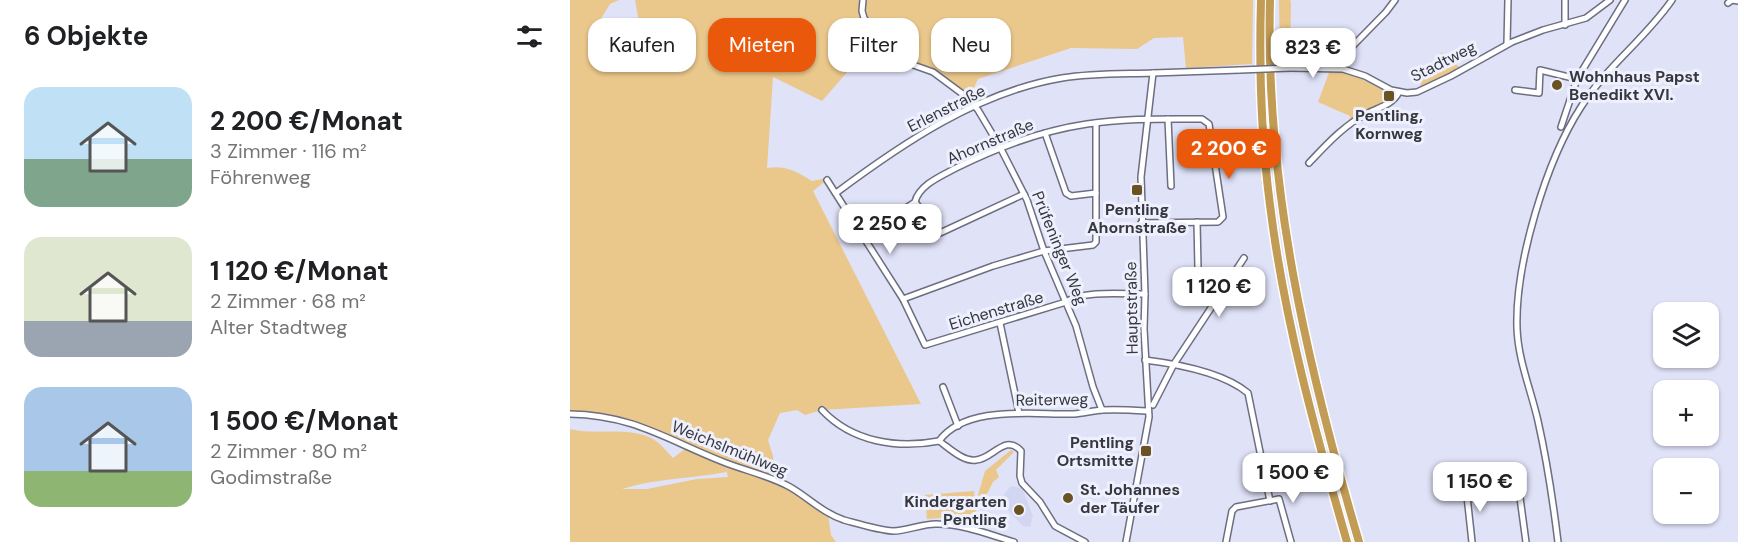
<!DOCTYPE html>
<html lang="de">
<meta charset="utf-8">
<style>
body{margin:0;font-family:"DM Sans",sans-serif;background:#f2f2f2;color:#202124;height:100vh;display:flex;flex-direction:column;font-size:22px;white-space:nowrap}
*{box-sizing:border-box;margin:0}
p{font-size:20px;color:#757577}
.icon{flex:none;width:33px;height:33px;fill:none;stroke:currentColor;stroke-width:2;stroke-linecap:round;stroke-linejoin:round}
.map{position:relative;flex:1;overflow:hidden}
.sheet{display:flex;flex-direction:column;background:#fff;width:570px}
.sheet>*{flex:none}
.top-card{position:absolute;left:18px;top:18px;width:570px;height:54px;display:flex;gap:12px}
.controls{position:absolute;left:1083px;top:302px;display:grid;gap:12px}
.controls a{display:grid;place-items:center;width:66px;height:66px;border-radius:12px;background:#fff;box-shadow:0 2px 4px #0004;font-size:30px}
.price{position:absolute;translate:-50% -51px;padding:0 14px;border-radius:12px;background:#fff;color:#222;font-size:20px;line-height:39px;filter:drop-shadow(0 2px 3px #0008)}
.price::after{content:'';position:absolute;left:50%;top:36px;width:18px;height:14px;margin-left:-9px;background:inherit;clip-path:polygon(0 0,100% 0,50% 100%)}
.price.selected{background:#ea580c;color:#fff}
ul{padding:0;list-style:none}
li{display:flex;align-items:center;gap:18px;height:150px;padding:0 24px}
li span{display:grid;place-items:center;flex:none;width:168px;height:120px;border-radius:18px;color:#555}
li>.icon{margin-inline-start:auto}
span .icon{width:72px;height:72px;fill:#fffc;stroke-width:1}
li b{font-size:26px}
h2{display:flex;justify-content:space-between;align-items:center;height:72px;padding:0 24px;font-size:26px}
.tag{padding:0 21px;border-radius:18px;background:#fff;box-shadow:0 2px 4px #0004;font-size:21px;line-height:54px}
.tag.selected{background:#ea580c;color:#fff}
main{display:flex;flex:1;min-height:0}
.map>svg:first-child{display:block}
.built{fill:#d3d6f3}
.green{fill:#eac78b;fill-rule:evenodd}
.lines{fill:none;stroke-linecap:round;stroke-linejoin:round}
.minor-casing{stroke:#6c6e81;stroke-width:8}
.highway-casing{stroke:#fff;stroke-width:11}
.minor{stroke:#fff;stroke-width:5}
.highway{stroke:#c29b54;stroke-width:8}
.minor-bridge-casing{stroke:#6c6e81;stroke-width:8;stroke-linecap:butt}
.minor-bridge{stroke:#fff;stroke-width:5}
.poi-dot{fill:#6b5223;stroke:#eef0fd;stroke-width:2}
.labels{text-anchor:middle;stroke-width:6;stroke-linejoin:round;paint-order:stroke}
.street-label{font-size:16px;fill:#36373f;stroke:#eef0fd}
.poi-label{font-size:16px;font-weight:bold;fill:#36373f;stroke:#eef0fd;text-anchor:start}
</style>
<main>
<section class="sheet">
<h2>6 Objekte<svg class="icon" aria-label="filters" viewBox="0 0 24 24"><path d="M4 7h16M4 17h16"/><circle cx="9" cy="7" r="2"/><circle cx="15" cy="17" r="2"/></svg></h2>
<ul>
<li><span style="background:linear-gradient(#bfe0f5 60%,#7fa58c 0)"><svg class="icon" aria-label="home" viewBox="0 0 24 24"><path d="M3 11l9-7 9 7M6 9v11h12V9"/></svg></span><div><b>2 200 €/Monat</b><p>3 Zimmer · 116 m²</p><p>Föhrenweg</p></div></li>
<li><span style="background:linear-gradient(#dfe7d0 70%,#9aa5b1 0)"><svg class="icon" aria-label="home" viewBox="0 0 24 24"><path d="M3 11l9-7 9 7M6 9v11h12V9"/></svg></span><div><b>1 120 €/Monat</b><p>2 Zimmer · 68 m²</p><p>Alter Stadtweg</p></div></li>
<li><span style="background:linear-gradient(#a9c7e8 70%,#8fb573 0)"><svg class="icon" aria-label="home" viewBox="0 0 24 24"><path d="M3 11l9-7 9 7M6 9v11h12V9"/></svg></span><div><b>1 500 €/Monat</b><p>2 Zimmer · 80 m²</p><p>Godimstraße</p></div></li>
</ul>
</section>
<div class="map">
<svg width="1168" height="542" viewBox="0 0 1168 542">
<rect width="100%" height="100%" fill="#e0e2f8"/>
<path class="built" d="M441 486 452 488 463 516 460 527 453 526 431 503V498Z"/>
<g class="green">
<path d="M0 0H49L40 4 21 35 25 51 44 53 54 45 69 22 65 0H683L682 64 616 68 613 37 584 38 567 49 501 48 408 79 399 98 403 106 359 70 332 62 318 53 302 69 279 70 252 101 203 77 197 168C215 165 226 171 242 181L252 179 257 180 243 191 351 404 252 410 235 415 227 410 210 413 198 440 203 456 204 479 258 514 261 535 266 542H0V429C27 436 62 425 86 441 92 445 98 453 103 458L115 449 145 459 73 427 0 414ZM156 469 158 477 127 479 77 489H52C85 478 122 479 156 472Z"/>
<path d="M709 0H720L721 2 720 61 710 60Z"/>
<path d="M872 52 890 68 849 89 853 78Z"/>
<path d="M760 70 784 75 815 91 818 94V99L815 103 779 122 780 116 748 102Z"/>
<path d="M441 450 444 452 426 470 429 477 423 482 415 498 408 495 415 471Z"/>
<path d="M404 491 406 515 357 519 355 495Z"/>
</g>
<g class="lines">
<g class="minor-casing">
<g id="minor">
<path d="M293 0 292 11 294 18 310 42 332 61 363 72 398 98 408 110 430 147 457 200 474 251 506 326 523 387 532 410"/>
<path d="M995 0V25"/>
<path d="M1158 3 1162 0 1168 1"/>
<path d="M937 44 938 0"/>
<path d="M764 67 767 62 816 12 825 0"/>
<path d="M721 68 773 69 795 76 821 90 837 93 847 92 881 76 942 42 973 30 1016 18 1040 0"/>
<path d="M945 90 969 93 970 70 1007 79"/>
<path d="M598 119 601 186"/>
<path d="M991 127 1007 79 1055 0"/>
<path d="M475 133 496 193 501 196 526 193"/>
<path d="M739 163C756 145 775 124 798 113 810 107 822 105 829 92"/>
<path d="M257 180 333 299 355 345 496 302C512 290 555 294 575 294"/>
<path d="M266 193C333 143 408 92 492 78 523 73 553 74 583 73 612 72 641 71 670 70"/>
<path d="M345 202 370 233 454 194"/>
<path d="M627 222 628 268"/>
<path d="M294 235 345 202C349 185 371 176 386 168 428 147 470 131 517 124 555 118 594 119 632 119L639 124 653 217 648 222 571 223"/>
<path d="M333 299 423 266 474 251 523 245 526 242V123"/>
<path d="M430 323 449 413"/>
<path d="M575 360C607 364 654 373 678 393L700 501"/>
<path d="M373 387 388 426"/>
<path d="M583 405 604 364 674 258"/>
<path d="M252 410C282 442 327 449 369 441 396 404 464 415 504 414 513 413 523 411 532 410 547 409 562 410 578 411"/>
<path d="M0 414C64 415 99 441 156 463 177 471 200 476 220 487 239 498 253 513 274 520 289 524 308 530 323 531 338 531 353 523 368 524 394 524 420 535 444 542"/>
<path d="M369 441C378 447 393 462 406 460 423 459 435 433 451 451L450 476 452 483 470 502 485 526 515 542"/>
<path d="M556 542 579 417 574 329 575 294 571 177 583 73"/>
<path d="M656 542 662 511 666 507 709 499 721 542"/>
<path d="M902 542 896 487 948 483 956 542"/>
<path d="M988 542C983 501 977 461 968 421 961 390 948 360 947 328 945 264 976 161 1011 107 1036 67 1075 39 1102 0"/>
</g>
</g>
<g class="highway-casing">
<g id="highway">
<path d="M691 0C689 68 691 137 700 205 714 319 745 431 777 542"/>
<path d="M700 0C695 186 737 365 789 542"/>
</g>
</g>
<use href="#minor" class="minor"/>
<use href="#highway" class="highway"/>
<g class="minor-bridge-casing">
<path id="minor-bridge" d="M670 70 721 68"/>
</g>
<use href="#minor-bridge" class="minor-bridge"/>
</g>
<g class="poi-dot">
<circle cx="987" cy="85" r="6"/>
<rect x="813" y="90" width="12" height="12" rx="3"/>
<rect x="561" y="184" width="12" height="12" rx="3"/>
<rect x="570" y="445" width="12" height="12" rx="3"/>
<circle cx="498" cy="498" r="6"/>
<circle cx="449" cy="510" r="6"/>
</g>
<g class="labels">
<g class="street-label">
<text transform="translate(873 61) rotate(-27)" y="6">Stadtweg</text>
<text transform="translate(376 108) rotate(-27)" y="6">Erlenstraße</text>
<text transform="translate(420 141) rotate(-23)" y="6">Ahornstraße</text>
<text transform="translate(490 248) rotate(68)" y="6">Prüfeninger Weg</text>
<text transform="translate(561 308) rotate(-91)" y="6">Hauptstraße</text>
<text transform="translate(426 310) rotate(-17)" y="6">Eichenstraße</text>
<text transform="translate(482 399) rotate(-1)" y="6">Reiterweg</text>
<text transform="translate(160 448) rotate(22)" y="6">Weichslmühlweg</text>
</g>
<g class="poi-label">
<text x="999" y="82">Wohnhaus Papst<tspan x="999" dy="18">Benedikt XVI.</tspan></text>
<text x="819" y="121" text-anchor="middle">Pentling,<tspan x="819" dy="18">Kornweg</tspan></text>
<text x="567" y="215" text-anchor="middle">Pentling<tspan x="567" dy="18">Ahornstraße</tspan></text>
<text x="564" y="448" text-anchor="end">Pentling<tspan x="564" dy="18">Ortsmitte</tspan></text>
<text x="510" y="495">St. Johannes<tspan x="510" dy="18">der Täufer</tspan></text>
<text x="437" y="507" text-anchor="end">Kindergarten<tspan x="437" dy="18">Pentling</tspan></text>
</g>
</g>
</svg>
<div class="controls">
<a><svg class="icon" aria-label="layers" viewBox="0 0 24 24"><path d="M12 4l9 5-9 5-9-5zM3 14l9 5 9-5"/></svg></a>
<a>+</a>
<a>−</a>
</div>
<b class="price" style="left:743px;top:79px">823 €</b>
<b class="price selected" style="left:659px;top:180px">2 200 €</b>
<b class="price" style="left:320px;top:255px">2 250 €</b>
<b class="price" style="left:649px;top:318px">1 120 €</b>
<b class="price" style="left:723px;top:504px">1 500 €</b>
<b class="price" style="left:910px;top:513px">1 150 €</b>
<div class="top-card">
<a class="tag">Kaufen</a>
<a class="tag selected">Mieten</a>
<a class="tag">Filter</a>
<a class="tag">Neu</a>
</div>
</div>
</main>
